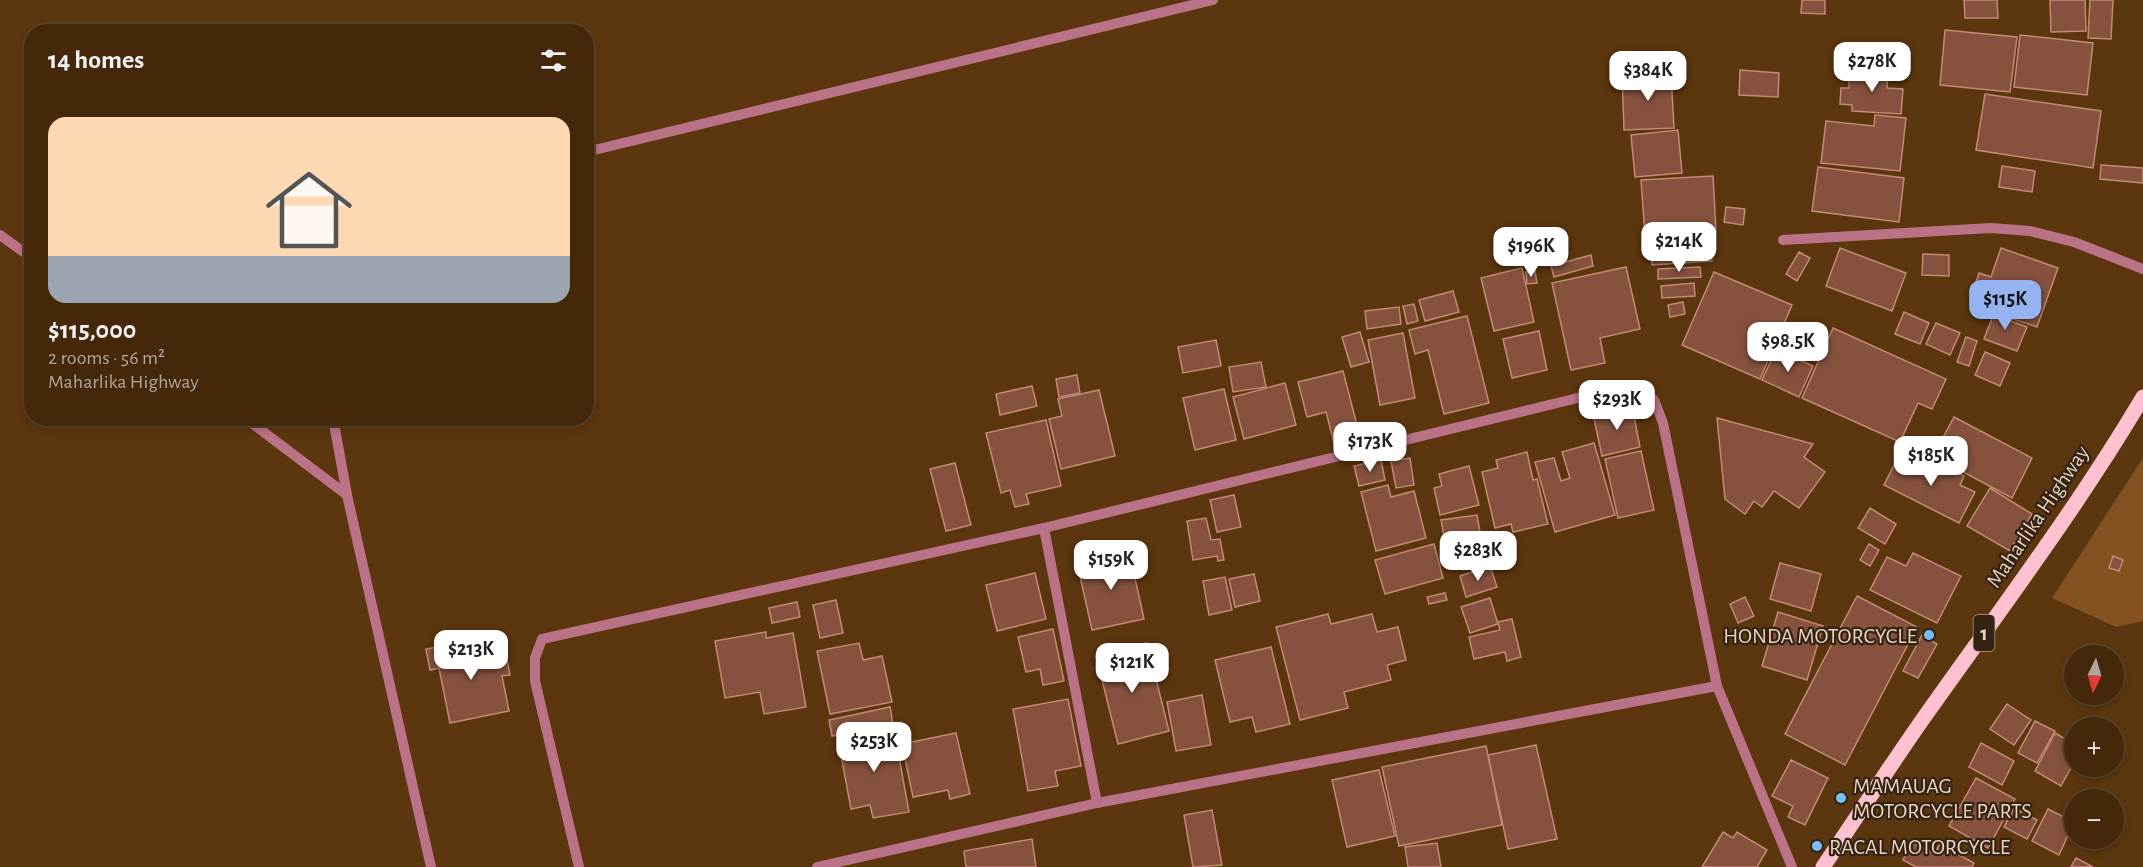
<!DOCTYPE html>
<meta charset="utf-8">
<style>
body{margin:0;font-family:"Alegreya Sans",sans-serif;background:#4c3013;color:#f1f3f6;height:100vh;display:flex;flex-direction:column;font-size:22px;white-space:nowrap}
*{box-sizing:border-box;margin:0}
p{font-size:20px;color:#b0a69c}
.icon{flex:none;width:33px;height:33px;fill:none;stroke:currentColor;stroke-width:2;stroke-linecap:round;stroke-linejoin:round}
.map{position:relative;flex:1;overflow:hidden}
.panel{position:absolute;left:24px;top:24px;width:570px;height:402px;display:flex;flex-direction:column;background:#45280a;border-radius:24px;box-shadow:0 3px 9px #0003,0 0 0 2px #5d442b}
.panel>*{flex:none}
.needle{width:39px;rotate:185deg}
.buttons{position:absolute;left:2064px;top:645px;display:grid;gap:12px}
.buttons a{display:grid;place-items:center;width:60px;height:60px;border-radius:50%;background:#45280a;box-shadow:0 3px 9px #0003,0 0 0 2px #5d442b;font-size:30px}
.price{position:absolute;translate:-50% -51px;padding:0 14px;border-radius:12px;background:#fff;color:#222;font-size:20px;line-height:39px;filter:drop-shadow(0 2px 3px #0008)}
.price::after{content:'';position:absolute;left:50%;top:36px;width:18px;height:14px;margin-left:-9px;background:inherit;clip-path:polygon(0 0,100% 0,50% 100%)}
.price.selected{background:#95b2f1;color:#111}
ul{padding:0;list-style:none}
li{display:grid;align-content:center;gap:12px;height:318px;padding:0 24px}
li span{display:grid;place-items:center;height:186px;border-radius:18px;color:#555}
li>.icon{margin-inline-start:auto}
span .icon{width:108px;height:108px;fill:#fffc;stroke-width:1}
li b{font-size:26px}
h2{display:flex;justify-content:space-between;align-items:center;height:72px;padding:0 24px;font-size:26px}
.map>svg:first-child{display:block}
.green{fill:#845220}
.building{fill:#86523e;stroke:#c28a74;stroke-width:1.5}
.lines{fill:none;stroke-linecap:round;stroke-linejoin:round}
.minor{stroke:#ba7286;stroke-width:10}
.major{stroke:#fdc1d0;stroke-width:15}
.poi-dot{fill:#76c0f7;stroke:#342313;stroke-width:2}
.labels{text-anchor:middle;stroke-width:4.5;stroke-linejoin:round;paint-order:stroke}
.shield{fill:#342313;stroke:#b29d8a;stroke-width:1.5}
.shield-label{font-size:21px;font-weight:bold;fill:#e8d1bd}
.street-label{font-size:22px;fill:#e8d1bd;stroke:#342313}
.poi-label{font-size:22px;fill:#e8d1bd;stroke:#342313;text-anchor:start}
</style>
<div class="map">
<svg width="2143" height="867" viewBox="0 0 2143 867">
<rect width="100%" height="100%" fill="#5c360e"/>
<path class="green" d="M2143 458V621L2116 627 2052 598Z"/>
<g class="building">
<path d="M1802 0H1825V14L1801 13Z"/>
<path d="M1964 0H1997L1998 18H1965Z"/>
<path d="M2050 0H2085L2086 31 2051 32Z"/>
<path d="M2090 0H2113L2111 39 2088 38Z"/>
<path d="M1945 30 2017 37 2010 92 1940 85Z"/>
<path d="M2020 35 2093 43 2087 95 2014 87Z"/>
<path d="M1850 69 1888 72 1887 88 1903 89 1901 114 1852 111V105L1840 104 1841 88H1849Z"/>
<path d="M1740 70 1779 73 1778 97 1739 95Z"/>
<path d="M1671 73 1674 128 1624 130 1622 75Z"/>
<path d="M1985 94 2101 111 2093 168 1976 150Z"/>
<path d="M1875 115 1906 118 1900 171 1821 163 1826 121 1874 126Z"/>
<path d="M1678 130 1682 173 1635 177 1631 135Z"/>
<path d="M2101 165 2143 168V183L2100 179Z"/>
<path d="M2002 166 2035 171 2032 192 1999 187Z"/>
<path d="M1818 167 1904 178 1899 222 1812 211Z"/>
<path d="M1713 176 1716 231 1645 236 1641 180Z"/>
<path d="M1726 207 1745 209 1743 225 1724 222Z"/>
<path d="M1710 236 1712 261 1652 265 1651 240Z"/>
<path d="M1840 248 1906 273 1892 311 1826 286Z"/>
<path d="M2001 248 2058 268 2037 327 2010 318 2012 311 1971 297 1979 273 1991 277Z"/>
<path d="M1799 252 1810 258 1797 281 1786 274Z"/>
<path d="M1923 254 1949 255V276L1922 275Z"/>
<path d="M1591 255 1593 266 1554 277 1551 266Z"/>
<path d="M1626 267 1640 329 1600 338 1605 363 1571 370 1552 283Z"/>
<path d="M1700 267 1701 277 1658 279V269Z"/>
<path d="M1522 268 1534 322 1494 331 1481 278Z"/>
<path d="M1535 271 1537 283 1527 284 1526 272Z"/>
<path d="M1714 272 1792 305 1760 379 1682 345Z"/>
<path d="M1694 283 1695 296 1662 298 1661 286Z"/>
<path d="M1453 291 1459 312 1425 321 1419 300Z"/>
<path d="M1683 302 1685 314 1670 317 1668 305Z"/>
<path d="M1414 304 1418 321 1407 324 1403 306Z"/>
<path d="M1399 307 1401 324 1367 329 1365 311Z"/>
<path d="M1996 308 2010 314 2008 320 2027 327 2017 351 1984 339Z"/>
<path d="M1904 312 1929 323 1920 344 1895 334Z"/>
<path d="M1467 316 1489 403 1444 414 1428 350 1415 354 1409 330Z"/>
<path d="M1936 323 1960 333 1950 355 1926 344Z"/>
<path d="M1833 328 1946 379 1932 409 1918 403 1900 442 1802 398Z"/>
<path d="M1539 331 1547 370 1512 378 1503 339Z"/>
<path d="M1360 332 1369 362 1351 367 1342 337Z"/>
<path d="M1403 333 1415 398 1380 405 1368 340Z"/>
<path d="M1966 337 1977 341 1969 366 1957 362Z"/>
<path d="M1216 340 1221 366 1183 373 1178 347Z"/>
<path d="M1776 350 1813 366 1799 397 1762 380Z"/>
<path d="M1985 352 2010 363 2000 386 1975 375Z"/>
<path d="M1261 362 1266 387 1233 392 1229 367Z"/>
<path d="M1343 371 1360 437 1334 443 1326 412 1307 417 1298 382Z"/>
<path d="M1077 375 1080 393 1059 397 1056 379Z"/>
<path d="M1285 383 1296 425 1244 439 1233 397Z"/>
<path d="M1032 386 1037 406 1000 415 996 394Z"/>
<path d="M1224 389 1236 440 1195 450 1183 398Z"/>
<path d="M1099 390 1115 456 1061 469 1049 419 1062 416 1058 399Z"/>
<path d="M1632 406 1640 447 1602 456 1593 414Z"/>
<path d="M1954 417 2032 458 2012 498 1933 456Z"/>
<path d="M1717 418 1813 444 1804 457 1825 472 1799 508 1774 491 1762 507 1754 501 1745 514 1725 499Z"/>
<path d="M1046 420 1061 486 1026 494 1029 504 1015 507 1010 490 1001 493 986 433Z"/>
<path d="M1594 443 1615 515 1555 532 1535 462 1554 458 1561 481 1570 478 1562 452Z"/>
<path d="M1641 451 1654 510 1618 518 1605 459Z"/>
<path d="M1527 452 1533 480 1537 479 1548 524 1513 532 1511 524 1495 528 1482 472 1498 468 1496 460Z"/>
<path d="M1899 455 1922 466 1927 457 1964 476 1960 485 1975 492 1959 523 1884 485Z"/>
<path d="M1410 458 1414 485 1396 488 1391 461Z"/>
<path d="M1381 460 1385 480 1359 486 1354 466Z"/>
<path d="M955 463 971 525 946 531 930 469Z"/>
<path d="M1469 466 1479 505 1440 515 1434 488 1442 486 1439 474Z"/>
<path d="M1388 485 1391 497 1414 491 1426 538 1376 551 1361 492Z"/>
<path d="M1990 488 2032 514 2010 551 1967 526Z"/>
<path d="M1234 495 1241 527 1217 532 1210 500Z"/>
<path d="M1870 508 1896 524 1885 544 1858 528Z"/>
<path d="M1477 515 1484 555 1448 560 1441 520Z"/>
<path d="M1206 518 1211 540 1220 539 1224 560 1218 561 1217 556 1193 560 1187 521Z"/>
<path d="M1506 533 1509 544 1496 548 1493 536Z"/>
<path d="M1434 544 1443 578 1385 594 1375 560Z"/>
<path d="M1869 544 1879 550 1870 566 1860 560Z"/>
<path d="M1129 551 1144 619 1092 630 1077 563Z"/>
<path d="M1913 553 1961 576 1937 623 1870 590 1887 557 1906 566Z"/>
<path d="M2113 556 2123 560 2119 571 2109 568Z"/>
<path d="M1780 563 1821 574 1811 611 1770 599Z"/>
<path d="M1490 566 1497 587 1466 597 1460 576Z"/>
<path d="M1035 573 1046 619 997 631 986 585Z"/>
<path d="M1254 574 1260 601 1235 607 1229 579Z"/>
<path d="M1225 577 1232 610 1209 615 1203 581Z"/>
<path d="M1445 593 1447 600 1429 604 1427 597Z"/>
<path d="M1857 596 1917 627 1845 765 1785 734Z"/>
<path d="M1745 597 1754 616 1738 623 1730 604Z"/>
<path d="M1490 598 1498 624 1470 633 1461 607Z"/>
<path d="M836 600 843 633 820 638 813 605Z"/>
<path d="M797 602 800 617 772 623 769 608Z"/>
<path d="M1778 612 1823 626 1807 680 1762 666Z"/>
<path d="M1328 614 1331 624 1372 614 1377 632 1398 627 1406 660 1387 665 1391 680 1344 692 1348 708 1300 720 1276 627Z"/>
<path d="M1512 619 1521 657 1507 661 1505 652 1474 659 1469 637 1500 630 1498 622Z"/>
<path d="M1053 629 1064 681 1043 685 1040 669 1026 672 1018 637Z"/>
<path d="M766 632V638L793 633 806 707 764 714 760 692 725 698 715 641Z"/>
<path d="M1922 635 1937 644 1918 678 1903 671Z"/>
<path d="M463 642 466 657 505 649 510 675 502 676 509 711 450 723 439 668 430 670 426 649Z"/>
<path d="M859 643 863 660 882 656 892 702 830 714 817 651Z"/>
<path d="M1147 643 1169 731 1118 744 1096 656Z"/>
<path d="M1271 647 1290 724 1256 732 1252 717 1230 722 1215 660Z"/>
<path d="M1202 695 1211 745 1176 751 1167 702Z"/>
<path d="M1068 699 1081 766 1055 771 1058 786 1028 791 1013 709Z"/>
<path d="M2007 704 2031 720 2014 745 1990 729Z"/>
<path d="M890 707 893 724 832 736 829 720Z"/>
<path d="M2035 721 2055 731 2037 763 2018 753Z"/>
<path d="M894 729 909 812 873 818 870 805 851 809 838 739Z"/>
<path d="M956 733 970 794 950 799 948 790 913 797 902 744Z"/>
<path d="M2055 733 2074 744V762L2061 786 2035 771Z"/>
<path d="M1981 743 2014 761 2002 785 1969 767Z"/>
<path d="M1536 745 1557 839 1508 849 1488 755Z"/>
<path d="M1486 746 1502 825 1399 846 1382 767Z"/>
<path d="M1791 760 1828 778 1805 825 1788 817 1793 806 1772 796Z"/>
<path d="M1379 770 1395 836 1347 847 1332 780Z"/>
<path d="M1976 778 2015 799 1988 848 1949 826Z"/>
<path d="M2014 808 2037 820 2027 839 2004 827Z"/>
<path d="M2048 809 2074 822 2059 855 2032 841Z"/>
<path d="M1212 810 1222 865 1193 867 1184 815Z"/>
<path d="M1723 832 1733 838 1737 832 1767 850 1757 867H1702Z"/>
<path d="M1032 839 1036 867H966L964 851Z"/>
<path d="M1912 842 1934 854 1940 844 1974 863 1972 867H1916L1903 860Z"/>
<path d="M1437 843 1441 867H1408L1405 847Z"/>
<path d="M2076 858 2093 867H2071Z"/>
</g>
<g class="lines">
<g class="minor">
<path d="M586 152 1213 0"/>
<path d="M0 235 32 258"/>
<path d="M1783 240 1991 228 2030 231 2074 242 2143 269"/>
<path d="M245 418 347 495"/>
<path d="M333 418 347 495 431 867"/>
<path d="M1097 803 1044 528 1598 393 1638 387 1654 400 1663 423 1717 686 1792 867"/>
<path d="M579 867 535 681V658L542 639 1044 528"/>
<path d="M817 867 1097 803 1717 686"/>
</g>
<path class="major" d="M1823 867C1859 814 1893 761 1930 709 2003 606 2079 505 2143 397"/>
</g>
<g class="poi-dot">
<circle cx="1929" cy="635" r="6"/>
<circle cx="1841" cy="798" r="6"/>
<circle cx="1817" cy="846" r="6"/>
</g>
<g class="labels">
<rect class="shield" x="1973.5" y="615" width="21" height="36" rx="4.5"/>
<g class="shield-label">
<text x="1984" y="640">1</text>
</g>
<g class="street-label">
<text transform="translate(2037 516) rotate(-56)" y="8">Maharlika Highway</text>
</g>
<g class="poi-label">
<text x="1917" y="643" text-anchor="end">HONDA MOTORCYCLE</text>
<text x="1853" y="793">MAMAUAG<tspan x="1853" dy="25">MOTORCYCLE PARTS</tspan></text>
<text x="1829" y="854">RACAL MOTORCYCLE</text>
</g>
</g>
</svg>
<div class="buttons">
<a><svg class="needle" viewBox="-14 -14 28 28"><path d="M0-13l5 13h-10z" fill="#e53935"/><path d="M0 13l5-13h-10z" fill="#b0a69c"/></svg></a>
<a>+</a>
<a>−</a>
</div>
<b class="price" style="left:1872px;top:93px">$278K</b>
<b class="price" style="left:1648px;top:102px">$384K</b>
<b class="price" style="left:1679px;top:273px">$214K</b>
<b class="price" style="left:1531px;top:278px">$196K</b>
<b class="price selected" style="left:2005px;top:331px">$115K</b>
<b class="price" style="left:1788px;top:373px">$98.5K</b>
<b class="price" style="left:1617px;top:431px">$293K</b>
<b class="price" style="left:1370px;top:473px">$173K</b>
<b class="price" style="left:1931px;top:487px">$185K</b>
<b class="price" style="left:1478px;top:582px">$283K</b>
<b class="price" style="left:1111px;top:591px">$159K</b>
<b class="price" style="left:471px;top:681px">$213K</b>
<b class="price" style="left:1132px;top:694px">$121K</b>
<b class="price" style="left:874px;top:773px">$253K</b>
<section class="panel">
<h2>14 homes<svg class="icon" aria-label="filters" viewBox="0 0 24 24"><path d="M4 7h16M4 17h16"/><circle cx="9" cy="7" r="2"/><circle cx="15" cy="17" r="2"/></svg></h2>
<ul>
<li><span style="background:linear-gradient(#ffd9b3 75%,#9aa5b1 0)"><svg class="icon" aria-label="home" viewBox="0 0 24 24"><path d="M3 11l9-7 9 7M6 9v11h12V9"/></svg></span><div><b>$115,000</b><p>2 rooms · 56 m²</p><p>Maharlika Highway</p></div></li>
</ul>
</section>
</div>
